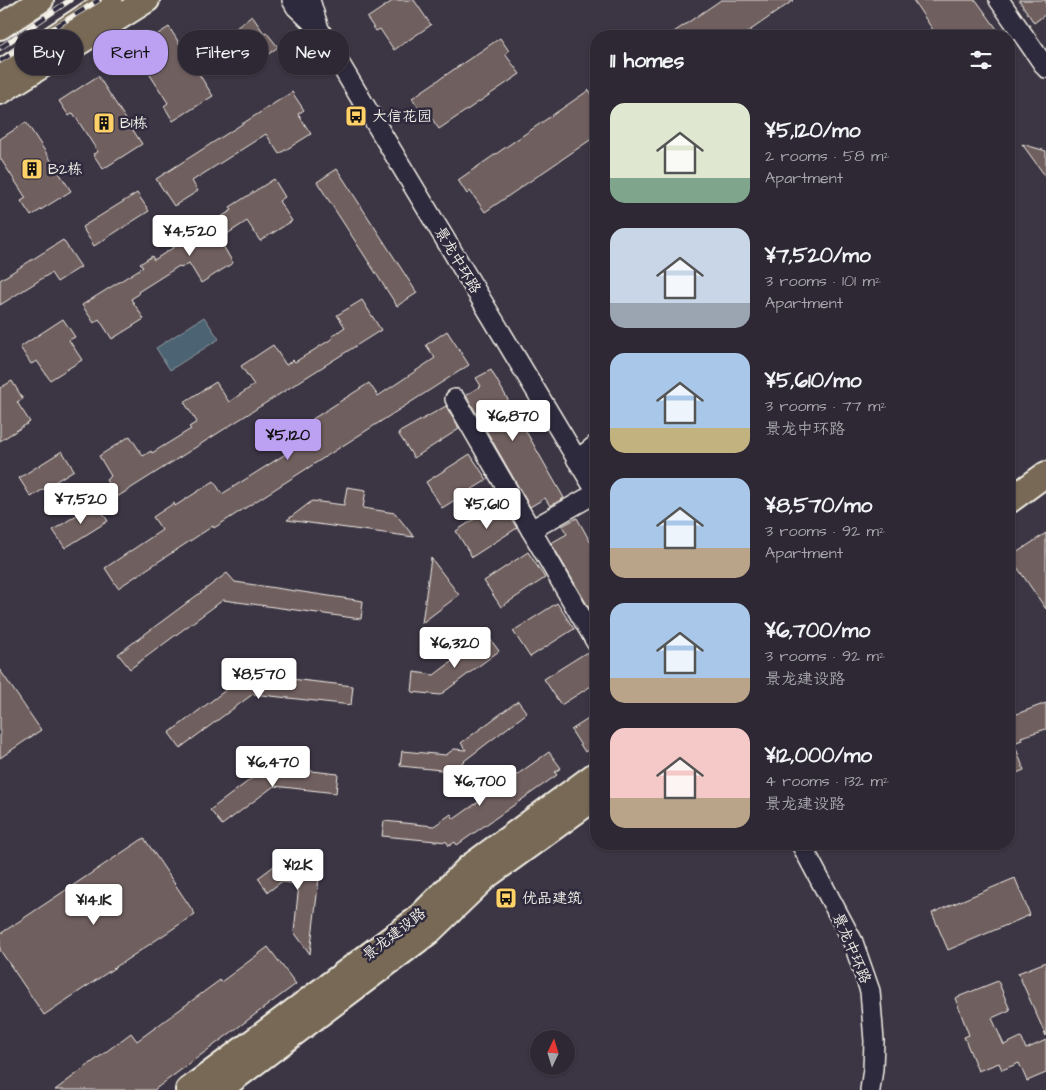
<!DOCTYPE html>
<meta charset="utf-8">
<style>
body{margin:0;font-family:"Architects Daughter","LXGW WenKai TC",sans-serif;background:#35303b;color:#f1f3f6;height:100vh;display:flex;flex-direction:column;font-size:19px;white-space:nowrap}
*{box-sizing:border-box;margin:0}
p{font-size:16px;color:#a7a6ac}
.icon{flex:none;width:28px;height:28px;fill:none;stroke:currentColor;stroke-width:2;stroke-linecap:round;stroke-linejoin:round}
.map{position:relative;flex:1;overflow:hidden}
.details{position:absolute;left:590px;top:30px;width:425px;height:820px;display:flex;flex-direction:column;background:#2d2833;border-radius:20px;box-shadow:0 1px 4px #0004,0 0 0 1px #48444e}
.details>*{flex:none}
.guide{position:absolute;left:15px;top:30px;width:475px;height:45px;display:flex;gap:10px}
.needle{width:32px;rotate:4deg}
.controls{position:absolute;left:530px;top:1030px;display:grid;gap:10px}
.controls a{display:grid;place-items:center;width:45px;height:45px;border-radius:50%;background:#2d2833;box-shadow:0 1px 4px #0004,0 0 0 1px #48444e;font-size:25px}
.price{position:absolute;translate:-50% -42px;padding:0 11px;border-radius:5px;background:#fff;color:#222;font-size:16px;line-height:32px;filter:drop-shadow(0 1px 2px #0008)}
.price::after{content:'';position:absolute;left:50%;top:30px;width:15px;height:11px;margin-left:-8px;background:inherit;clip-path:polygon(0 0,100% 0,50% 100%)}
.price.active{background:#bca0f2;color:#111}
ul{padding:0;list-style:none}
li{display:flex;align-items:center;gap:15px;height:125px;padding:0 20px}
li span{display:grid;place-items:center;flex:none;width:140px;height:100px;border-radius:15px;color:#555}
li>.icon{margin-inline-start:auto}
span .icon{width:60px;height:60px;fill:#fffc;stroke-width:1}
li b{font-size:21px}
h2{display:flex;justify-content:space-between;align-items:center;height:60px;padding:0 20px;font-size:21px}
.tag{padding:0 18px;border-radius:20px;background:#2d2833;box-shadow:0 1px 4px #0004,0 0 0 1px #48444e;font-size:18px;line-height:45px}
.tag.active{background:#bca0f2;color:#111}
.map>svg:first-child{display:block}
.water{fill:#4b6473;stroke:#8f9ca2}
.building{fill:#705f5e;stroke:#f4f1e8}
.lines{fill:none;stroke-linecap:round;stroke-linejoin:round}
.minor-casing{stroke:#f4f1e8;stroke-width:22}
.major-casing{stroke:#f4f1e8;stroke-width:28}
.minor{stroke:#2f2a3d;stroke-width:19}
.major{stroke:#776954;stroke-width:24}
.rail-casing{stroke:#f4f1e8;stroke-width:5.5}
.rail{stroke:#2f2a3d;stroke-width:4;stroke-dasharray:11;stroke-linecap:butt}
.labels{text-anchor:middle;stroke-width:5;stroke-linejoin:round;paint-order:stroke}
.poi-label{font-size:15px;fill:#f4f1e8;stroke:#2f2a3d;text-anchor:start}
.street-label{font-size:15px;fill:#f4f1e8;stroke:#2f2a3d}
</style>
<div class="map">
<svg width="1046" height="1090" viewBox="0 0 1046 1090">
<rect width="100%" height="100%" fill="#3c3544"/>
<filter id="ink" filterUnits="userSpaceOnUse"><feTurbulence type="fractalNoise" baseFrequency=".02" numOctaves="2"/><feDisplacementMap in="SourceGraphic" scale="10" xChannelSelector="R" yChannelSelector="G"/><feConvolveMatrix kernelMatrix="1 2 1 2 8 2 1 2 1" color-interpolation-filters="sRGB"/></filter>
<g filter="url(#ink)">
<path class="water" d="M204 317 219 339 170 370 156 348Z"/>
<g class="building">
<path d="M394 0H414L431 25 394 50 380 29 376 31 367 18Z"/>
<path d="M721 0H794L742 36H668Z"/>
<path d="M913 0H976L1002 36H937Z"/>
<path d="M1019 0H1046V14L1034 23Z"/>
<path d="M252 16 264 33 266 32 278 47 250 68 238 52 240 51 228 34Z"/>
<path d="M169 27 213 96 173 121 164 106 168 103 143 64 139 67 129 52Z"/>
<path d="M500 38 509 51 505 54 520 74 439 129 425 109 421 111 412 98Z"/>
<path d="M98 76 142 144 103 169 93 154 98 152 73 113 69 116 59 101Z"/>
<path d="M589 90 596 100V136L485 212 470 191 467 194 458 180Z"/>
<path d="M292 92 304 110 298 114 311 134 279 154 266 134 192 181 198 191 174 206 156 179Z"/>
<path d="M26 122 71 191 31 216 21 201 26 198 0 158V139Z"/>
<path d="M1022 144 1046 151V177Z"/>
<path d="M337 169 417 293 397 306 317 182Z"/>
<path d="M274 179 285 197 279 201 292 221 260 241 247 221 224 236 226 239 221 242 233 263 201 283 189 263 181 268 179 266 138 292 139 294 131 299 144 319 112 339 99 319 94 323 82 305 143 267 140 264 152 256 154 260 232 210 230 207Z"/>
<path d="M137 193 149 211 94 246 82 227Z"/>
<path d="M63 240 81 267 57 282 51 273 0 305V280Z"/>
<path d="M362 300 381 330 117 497 106 480 111 476 99 456 130 436 143 456 151 451 152 453 191 429 189 427 197 422 184 402 216 382 229 402 254 385 241 366 273 345 286 365 293 360 295 362 333 338 332 336 345 327 337 315Z"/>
<path d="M63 319 75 337 69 340 82 360 50 380 37 361 31 364 20 347Z"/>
<path d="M447 331 469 365 214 528 213 526 118 588 105 568 162 530 153 517 174 503 175 506 214 481 222 494 319 433 311 420 369 383 378 396 435 358 426 345Z"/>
<path d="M491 370 564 498 550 506 545 498 530 507 466 395 481 386 476 378Z"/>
<path d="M12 381 23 399 17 402 30 422 0 441V388Z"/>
<path d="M446 406 459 429 414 458 398 433Z"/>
<path d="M62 451 74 470 31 497 19 478Z"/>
<path d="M470 454 487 480 442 508 426 482Z"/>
<path d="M347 487 366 490 363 508 395 513 414 537 287 520 312 501 344 505Z"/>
<path d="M501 502 517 528 472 557 456 531Z"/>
<path d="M96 503 108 521 65 548 53 530Z"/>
<path d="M577 518 596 552V620L551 543 567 534 562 526Z"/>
<path d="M1046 533V609L1010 557Z"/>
<path d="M528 552 545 578 501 607 484 581Z"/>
<path d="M431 558 459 595 422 623Z"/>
<path d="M227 573 235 582 363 601 361 619 223 600 130 669 118 654Z"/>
<path d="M557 603 574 629 530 657 513 631Z"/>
<path d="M487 635 499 651 440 695 412 692 414 672 434 675Z"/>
<path d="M587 652 596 666V683L561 705 544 679Z"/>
<path d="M0 670 41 730 0 758Z"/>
<path d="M247 674 353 686 351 705 253 694 180 748 169 733Z"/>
<path d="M518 701 527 713 451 771 400 766 402 751 446 755 454 749 466 750 461 743Z"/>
<path d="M1046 703V729L1021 737 1022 740 1014 743 1024 770 1009 776V708H1011L1014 715Z"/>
<path d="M596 714V744L585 752 571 730Z"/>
<path d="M549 752 561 768 555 772 557 775 457 845 455 842 449 846 447 842 382 836 384 821 434 826 451 814 454 819Z"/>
<path d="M251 764 338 774 336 793 274 786 222 825 210 810 259 773Z"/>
<path d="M144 838 195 914 44 1015 0 950V934Z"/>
<path d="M286 857 321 861 310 954 294 932 299 884 281 882 268 892 258 878Z"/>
<path d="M1015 878 1030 915 948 950 932 913Z"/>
<path d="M268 947 296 984 154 1090H55L131 1033 137 1041 220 980 221 982Z"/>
<path d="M1046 962V1036L1018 973Z"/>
<path d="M998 981 1010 1010 992 1018 1004 1045 1021 1037 1026 1049 1046 1040V1073L1027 1081 1019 1063 1002 1070 999 1063 978 1071 964 1037 969 1035 955 998Z"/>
</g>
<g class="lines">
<g class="minor-casing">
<g id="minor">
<path d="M292 0 296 7 318 28"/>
<path d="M310 0 319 29 596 491"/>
<path d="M999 0 1046 68"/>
<path d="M455 399 596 642"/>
<path d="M577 460 596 445"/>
<path d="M531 530 596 493"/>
<path d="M801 844 853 942 870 991 874 1041 873 1069 870 1090"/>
</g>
</g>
<g class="major-casing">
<g id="major">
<path d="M0 27 41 0"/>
<path d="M0 73 110 0"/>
<path d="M0 92 147 0"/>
<path d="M1009 501 1046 474"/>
<path d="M188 1090 417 919 469 867 596 774"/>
<path d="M219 1090 429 932 487 876 596 797"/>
</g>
</g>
<use href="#minor" class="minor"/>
<use href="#major" class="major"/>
<g class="rail-casing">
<g id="rail">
<path d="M0 48 70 0"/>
<path d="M0 61 99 0"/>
</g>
</g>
<use href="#rail" class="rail"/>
</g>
</g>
<defs>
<g id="bus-square" transform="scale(1.125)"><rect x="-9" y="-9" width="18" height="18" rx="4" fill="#ffd166" stroke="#2f2a3d"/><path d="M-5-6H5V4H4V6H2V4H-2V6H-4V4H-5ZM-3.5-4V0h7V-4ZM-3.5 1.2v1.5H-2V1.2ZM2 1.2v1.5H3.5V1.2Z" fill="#111"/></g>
<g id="building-square" transform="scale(1.125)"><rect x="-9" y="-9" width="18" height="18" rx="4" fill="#ffd166" stroke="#2f2a3d"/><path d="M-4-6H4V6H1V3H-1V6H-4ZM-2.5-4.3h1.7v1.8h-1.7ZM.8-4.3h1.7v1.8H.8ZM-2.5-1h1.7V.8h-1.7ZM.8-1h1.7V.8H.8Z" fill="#111"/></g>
</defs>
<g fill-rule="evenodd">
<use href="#bus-square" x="356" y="116"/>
<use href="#building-square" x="104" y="123"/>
<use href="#building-square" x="32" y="169"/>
<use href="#bus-square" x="506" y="898"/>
</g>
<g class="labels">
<g class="poi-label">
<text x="372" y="121">大信花园</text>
<text x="120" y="128">B1栋</text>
<text x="48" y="174">B2栋</text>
<text x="522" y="903">优品建筑</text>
</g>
<g class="street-label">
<text transform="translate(458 260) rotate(59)" y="5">景龙中环路</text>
<text transform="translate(394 934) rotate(-38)" y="5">景龙建设路</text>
<text transform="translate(852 948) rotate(67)" y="5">景龙中环路</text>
</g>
</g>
</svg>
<div class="controls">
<a><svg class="needle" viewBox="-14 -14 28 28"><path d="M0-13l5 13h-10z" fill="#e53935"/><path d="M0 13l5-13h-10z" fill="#a7a6ac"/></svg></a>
</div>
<b class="price" style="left:190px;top:257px">¥4,520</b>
<b class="price" style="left:513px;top:442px">¥6,870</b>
<b class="price active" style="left:288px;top:461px">¥5,120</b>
<b class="price" style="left:81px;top:525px">¥7,520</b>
<b class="price" style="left:487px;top:530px">¥5,610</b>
<b class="price" style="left:455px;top:669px">¥6,320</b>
<b class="price" style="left:259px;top:700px">¥8,570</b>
<b class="price" style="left:273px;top:788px">¥6,470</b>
<b class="price" style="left:480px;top:807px">¥6,700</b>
<b class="price" style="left:298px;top:891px">¥12K</b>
<b class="price" style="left:94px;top:926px">¥14.1K</b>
<div class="guide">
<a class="tag">Buy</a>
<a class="tag active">Rent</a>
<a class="tag">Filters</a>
<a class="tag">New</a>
</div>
<section class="details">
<h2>11 homes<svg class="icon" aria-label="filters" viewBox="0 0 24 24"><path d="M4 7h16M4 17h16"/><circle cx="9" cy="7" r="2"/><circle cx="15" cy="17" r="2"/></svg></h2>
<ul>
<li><span style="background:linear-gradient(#dfe7d0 75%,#7fa58c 0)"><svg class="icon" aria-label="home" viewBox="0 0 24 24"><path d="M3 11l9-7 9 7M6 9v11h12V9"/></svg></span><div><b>¥5,120/mo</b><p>2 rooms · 58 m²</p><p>Apartment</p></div></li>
<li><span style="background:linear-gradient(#c9d6e8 75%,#9aa5b1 0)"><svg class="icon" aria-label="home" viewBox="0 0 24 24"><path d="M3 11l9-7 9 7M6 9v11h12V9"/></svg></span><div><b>¥7,520/mo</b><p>3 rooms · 101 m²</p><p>Apartment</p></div></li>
<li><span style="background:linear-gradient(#a9c7e8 75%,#c2b280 0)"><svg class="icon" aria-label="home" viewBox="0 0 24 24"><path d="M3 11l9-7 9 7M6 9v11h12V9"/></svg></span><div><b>¥5,610/mo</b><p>3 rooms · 77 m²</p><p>景龙中环路</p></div></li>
<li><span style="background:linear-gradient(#a9c7e8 70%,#b9a48a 0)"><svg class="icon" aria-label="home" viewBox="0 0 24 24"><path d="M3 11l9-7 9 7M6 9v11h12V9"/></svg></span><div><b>¥8,570/mo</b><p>3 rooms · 92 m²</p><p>Apartment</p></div></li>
<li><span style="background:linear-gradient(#a9c7e8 75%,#b9a48a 0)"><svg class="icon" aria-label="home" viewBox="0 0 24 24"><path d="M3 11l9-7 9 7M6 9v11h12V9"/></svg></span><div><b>¥6,700/mo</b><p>3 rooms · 92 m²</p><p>景龙建设路</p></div></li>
<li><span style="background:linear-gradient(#f6c9c9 70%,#b9a48a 0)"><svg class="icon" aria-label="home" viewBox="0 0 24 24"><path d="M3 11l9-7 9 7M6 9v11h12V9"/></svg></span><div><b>¥12,000/mo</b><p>4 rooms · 132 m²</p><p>景龙建设路</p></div></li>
</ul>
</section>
</div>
